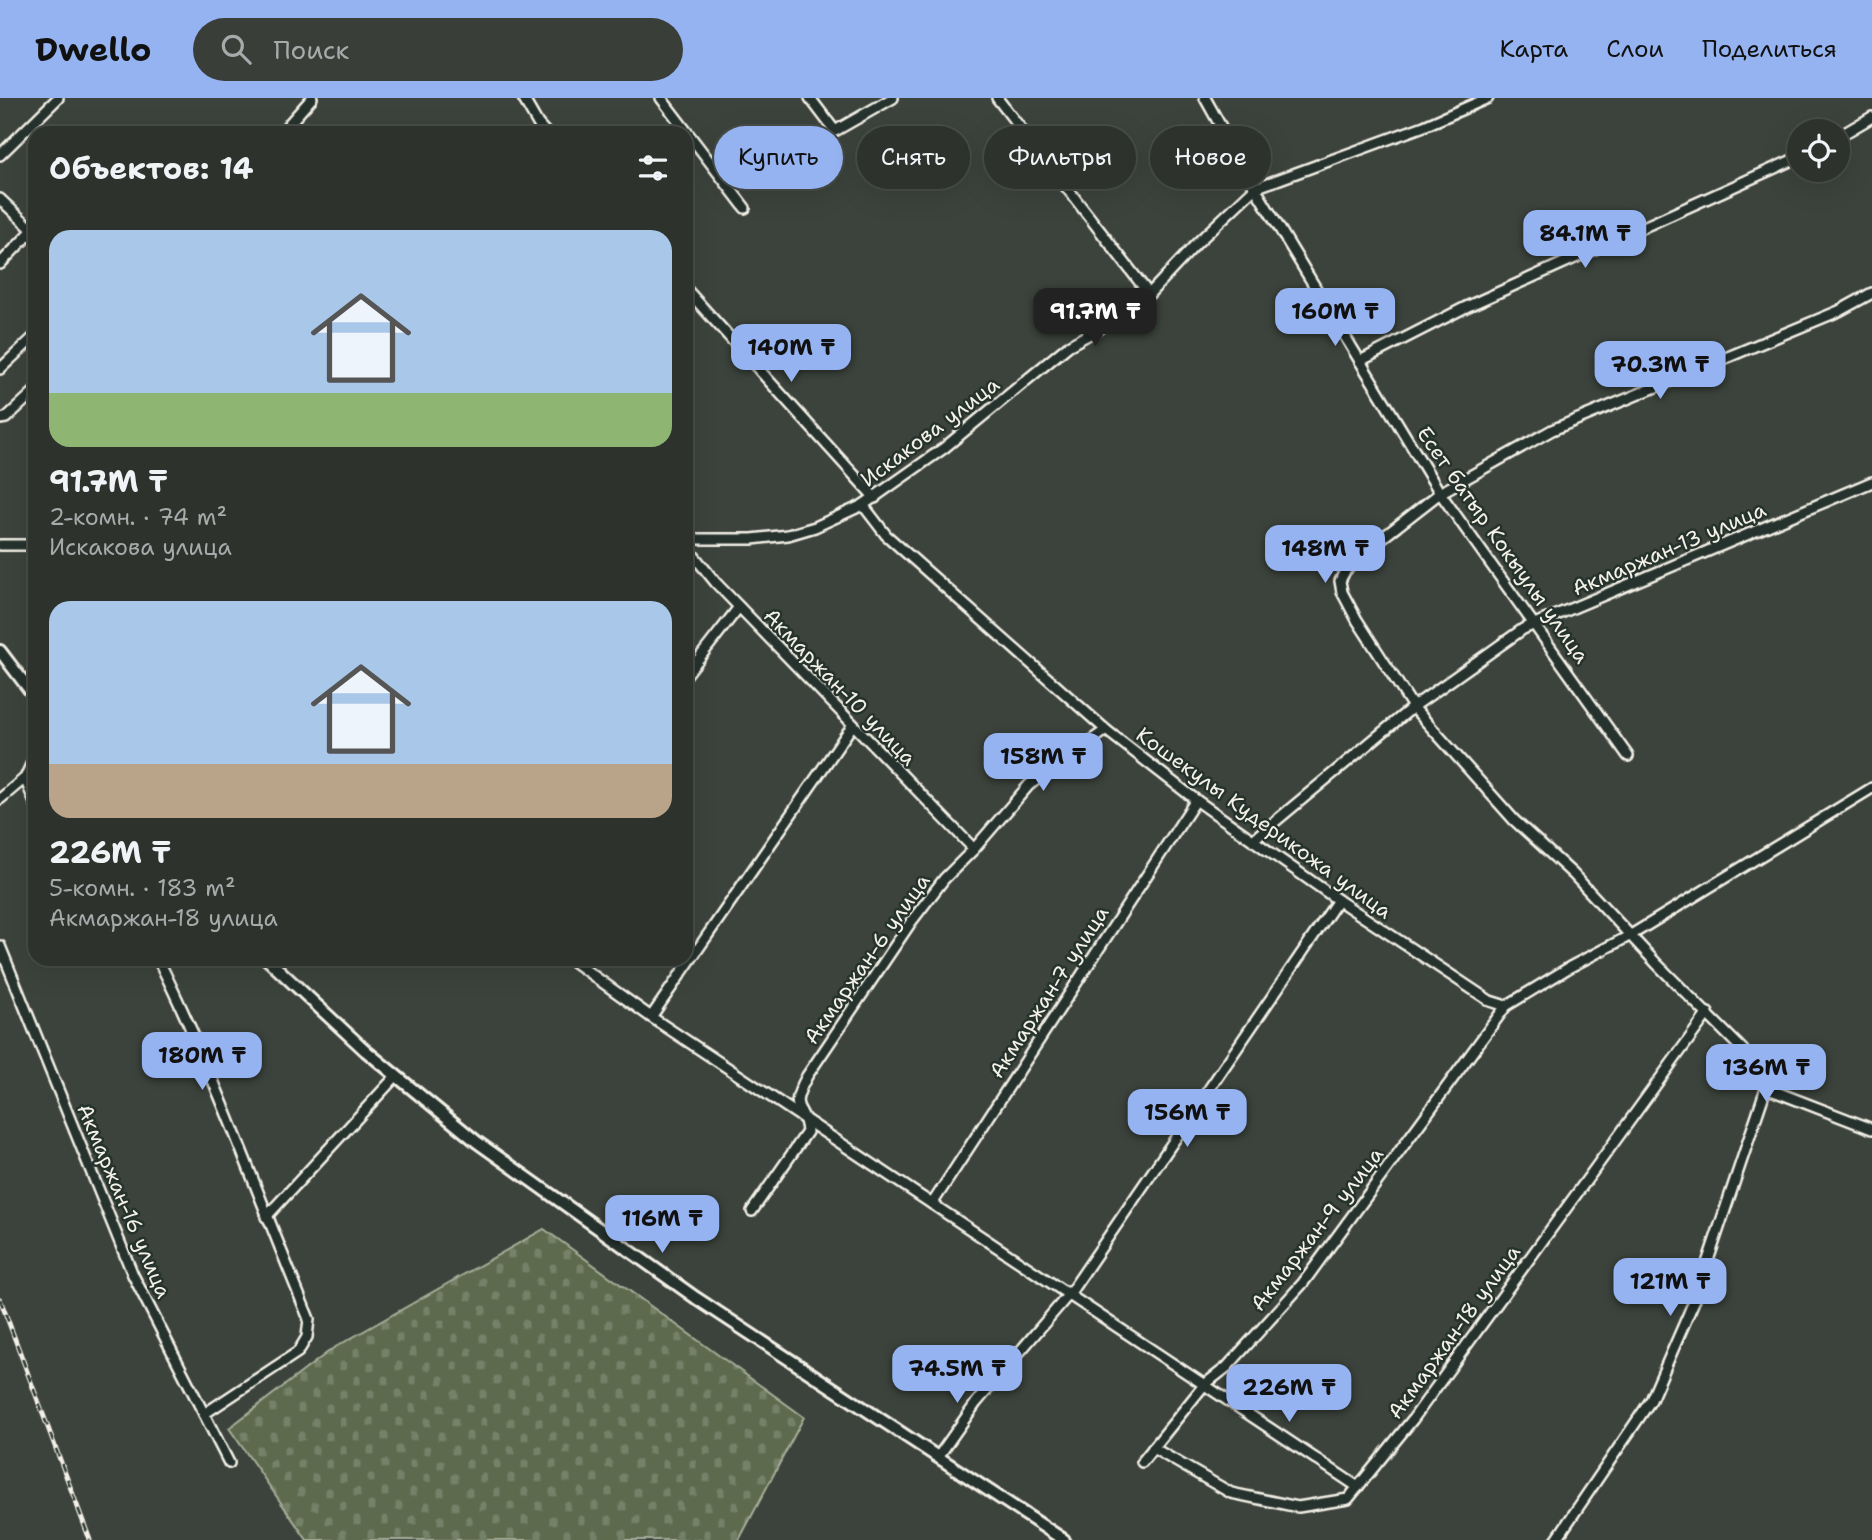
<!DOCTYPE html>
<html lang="ru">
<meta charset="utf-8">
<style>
body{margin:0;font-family:"Shantell Sans",sans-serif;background:#393e39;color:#f1f3f6;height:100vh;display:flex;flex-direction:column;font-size:26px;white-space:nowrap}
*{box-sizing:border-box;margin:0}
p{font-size:23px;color:#a7aaaa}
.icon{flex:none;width:38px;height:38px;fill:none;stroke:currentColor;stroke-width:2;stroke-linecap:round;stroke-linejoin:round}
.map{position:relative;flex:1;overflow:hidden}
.sheet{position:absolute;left:28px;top:28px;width:665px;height:840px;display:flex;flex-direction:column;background:#2d322d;border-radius:21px;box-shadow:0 7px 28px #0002,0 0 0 2px #484d49}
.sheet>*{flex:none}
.top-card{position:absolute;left:714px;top:28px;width:665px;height:63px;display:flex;gap:14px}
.tools{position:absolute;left:1787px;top:21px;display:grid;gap:14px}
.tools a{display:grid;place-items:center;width:63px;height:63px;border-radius:50%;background:#2d322d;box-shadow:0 7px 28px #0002,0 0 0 2px #484d49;font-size:35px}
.price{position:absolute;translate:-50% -60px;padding:0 16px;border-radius:14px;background:#95b2f1;color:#111;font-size:23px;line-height:46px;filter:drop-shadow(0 2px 4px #0008)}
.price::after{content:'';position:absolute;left:50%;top:42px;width:21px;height:16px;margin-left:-10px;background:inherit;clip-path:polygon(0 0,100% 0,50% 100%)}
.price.active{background:#222;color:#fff}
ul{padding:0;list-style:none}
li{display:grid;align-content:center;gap:14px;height:371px;padding:0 21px}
li span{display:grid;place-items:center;height:217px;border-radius:21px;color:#555}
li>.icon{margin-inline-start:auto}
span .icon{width:126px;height:126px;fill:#fffc;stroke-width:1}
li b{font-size:30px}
h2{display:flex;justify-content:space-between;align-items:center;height:84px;padding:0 21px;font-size:30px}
.chip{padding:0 24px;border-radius:32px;background:#2d322d;box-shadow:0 7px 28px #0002,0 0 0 2px #484d49;font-size:24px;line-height:63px}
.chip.active{background:#95b2f1;color:#111}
header{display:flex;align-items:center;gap:42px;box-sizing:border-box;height:98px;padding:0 35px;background:#95b2f1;color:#111}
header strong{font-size:33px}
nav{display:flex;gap:38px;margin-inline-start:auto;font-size:24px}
.search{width:490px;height:63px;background:#393e39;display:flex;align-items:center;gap:18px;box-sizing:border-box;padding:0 24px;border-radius:38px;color:#a7aaaa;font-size:26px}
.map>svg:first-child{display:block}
.cemetery{fill:url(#cemetery-stones);stroke:#a8ae9a;stroke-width:2}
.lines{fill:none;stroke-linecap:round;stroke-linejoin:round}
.minor-casing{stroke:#f4f1e8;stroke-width:14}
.major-casing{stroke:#f4f1e8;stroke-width:16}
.minor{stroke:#26332d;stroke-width:9}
.major{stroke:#26332d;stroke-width:10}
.rail-casing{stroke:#f4f1e8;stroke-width:5}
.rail{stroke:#26332d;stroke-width:2.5;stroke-dasharray:8;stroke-linecap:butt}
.labels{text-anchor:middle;stroke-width:5;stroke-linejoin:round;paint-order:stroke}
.street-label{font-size:21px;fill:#f4f1e8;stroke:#26332d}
</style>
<header>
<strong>Dwello</strong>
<div class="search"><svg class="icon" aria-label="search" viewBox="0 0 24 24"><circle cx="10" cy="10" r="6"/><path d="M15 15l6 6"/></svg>Поиск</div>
<nav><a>Карта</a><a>Слои</a><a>Поделиться</a></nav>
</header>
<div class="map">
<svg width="1872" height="1442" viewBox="0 0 1872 1442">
<defs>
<pattern id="cemetery-stones" width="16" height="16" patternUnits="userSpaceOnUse" patternTransform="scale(1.75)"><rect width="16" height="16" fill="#5d6b4d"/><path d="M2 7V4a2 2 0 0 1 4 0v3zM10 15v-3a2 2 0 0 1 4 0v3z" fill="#758167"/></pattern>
</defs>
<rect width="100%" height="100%" fill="#3c433c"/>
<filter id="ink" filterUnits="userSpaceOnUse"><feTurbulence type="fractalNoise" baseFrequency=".0143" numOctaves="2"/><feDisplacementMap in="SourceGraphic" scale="14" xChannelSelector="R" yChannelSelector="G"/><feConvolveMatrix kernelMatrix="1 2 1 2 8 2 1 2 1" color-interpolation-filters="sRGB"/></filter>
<g filter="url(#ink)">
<path class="cemetery" d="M544 1131 804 1319 739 1442H307L229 1330 332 1251Z"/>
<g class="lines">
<g class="minor-casing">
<g id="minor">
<path d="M523 0 538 26 546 35"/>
<path d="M661 0 745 110"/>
<path d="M810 0 835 33 893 0"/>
<path d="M997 0 1149 196"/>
<path d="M1205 0 1255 90 1440 395 1628 658"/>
<path d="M281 35 312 0"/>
<path d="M1838 39 1872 19"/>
<path d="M0 57 58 0"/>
<path d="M0 101 35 134"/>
<path d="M0 166 33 132"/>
<path d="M686 191 875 400"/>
<path d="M1872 195 1839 213 1552 332 1440 395 1377 444 1345 473 1340 483 1342 494 1357 522 1413 609 1514 722 1573 776 1657 866 1743 952 1766 990 1872 1031"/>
<path d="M1360 263 1466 209 1799 59"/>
<path d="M0 271 35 238"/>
<path d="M0 321 6 320 35 293"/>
<path d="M863 407 886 437 1106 632 1196 702 1338 802 1490 903 1506 908"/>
<path d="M686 441H752L788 437 815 429 863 407 944 350 1068 248 1136 210 1198 144 1255 90 1424 28 1488 0"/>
<path d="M0 447H35"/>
<path d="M686 448 716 485 974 751"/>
<path d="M686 577 739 509"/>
<path d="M25 680 35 705"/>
<path d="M0 701 25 680 35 658"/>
<path d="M1254 741 1413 609 1523 531 1872 384"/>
<path d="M0 848 133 1177 229 1365"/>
<path d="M158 861C216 978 259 1101 309 1221L307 1239 298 1254 204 1316"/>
<path d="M570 861 651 919 1358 1389"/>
<path d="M651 919 852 628"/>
<path d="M932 1106 1196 702"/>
<path d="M752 1113 807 1034C805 1003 786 1017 807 978L911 824 944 781 974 751 1029 687 1106 632"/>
<path d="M266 1119 396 978"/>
<path d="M1153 1350 1231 1395 1298 1409 1348 1401 1413 1321 1708 915"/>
<path d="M938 1359 976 1305 1070 1195 1338 802"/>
<path d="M1142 1364 1204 1287 1227 1269 1303 1185 1506 908 1570 869 1631 837 1872 690"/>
<path d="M1556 1442 1651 1302 1695 1201 1766 990"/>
</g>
</g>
<g class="major-casing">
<g id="major">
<path d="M0 553 35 599"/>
<path d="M267 861 366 953 477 1044 696 1200 1064 1442"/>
</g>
</g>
<use href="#minor" class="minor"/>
<use href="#major" class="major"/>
<g class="rail-casing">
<path id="rail" d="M0 1201 90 1442"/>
</g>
<use href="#rail" class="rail"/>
</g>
</g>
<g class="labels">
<g class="street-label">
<text transform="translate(930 334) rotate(-37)" y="7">Искакова улица</text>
<text transform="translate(1503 447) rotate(55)" y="7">Есет батыр Кокыулы улица</text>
<text transform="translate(1669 451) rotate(-23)" y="7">Акмаржан-13 улица</text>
<text transform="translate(840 589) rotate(46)" y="7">Акмаржан-10 улица</text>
<text transform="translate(1264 725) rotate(36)" y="7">Кошекулы Кудерикожа улица</text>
<text transform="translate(867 861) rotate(-55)" y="7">Акмаржан-6 улица</text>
<text transform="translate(1049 894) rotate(-57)" y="7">Акмаржан-7 улица</text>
<text transform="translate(124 1103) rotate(67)" y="7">Акмаржан-16 улица</text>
<text transform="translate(1317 1131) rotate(-52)" y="7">Акмаржан-9 улица</text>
<text transform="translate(1454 1234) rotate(-54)" y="7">Акмаржан-18 улица</text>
</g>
</g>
</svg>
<div class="tools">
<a><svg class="icon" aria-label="locate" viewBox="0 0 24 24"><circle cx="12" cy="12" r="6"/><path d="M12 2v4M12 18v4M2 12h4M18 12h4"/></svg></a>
</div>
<b class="price" style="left:1585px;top:172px">84.1M ₸</b>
<b class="price active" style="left:1095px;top:250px">91.7M ₸</b>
<b class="price" style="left:1335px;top:250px">160M ₸</b>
<b class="price" style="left:791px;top:286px">140M ₸</b>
<b class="price" style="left:1660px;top:303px">70.3M ₸</b>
<b class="price" style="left:1325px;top:487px">148M ₸</b>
<b class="price" style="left:1043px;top:695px">158M ₸</b>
<b class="price" style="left:202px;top:994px">180M ₸</b>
<b class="price" style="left:1766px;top:1006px">136M ₸</b>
<b class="price" style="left:1187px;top:1051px">156M ₸</b>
<b class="price" style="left:662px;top:1157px">116M ₸</b>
<b class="price" style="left:1670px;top:1220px">121M ₸</b>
<b class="price" style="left:957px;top:1307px">74.5M ₸</b>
<b class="price" style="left:1289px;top:1326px">226M ₸</b>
<div class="top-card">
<a class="chip active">Купить</a>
<a class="chip">Снять</a>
<a class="chip">Фильтры</a>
<a class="chip">Новое</a>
</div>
<section class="sheet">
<h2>Объектов: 14<svg class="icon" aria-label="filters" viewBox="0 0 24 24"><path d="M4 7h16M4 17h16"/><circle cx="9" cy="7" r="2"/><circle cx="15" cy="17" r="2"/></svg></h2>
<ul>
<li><span style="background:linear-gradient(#a9c7e8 75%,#8fb573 0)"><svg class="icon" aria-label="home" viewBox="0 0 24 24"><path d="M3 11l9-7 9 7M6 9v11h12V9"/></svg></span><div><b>91.7M ₸</b><p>2-комн. · 74 m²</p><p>Искакова улица</p></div></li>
<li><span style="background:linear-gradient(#a9c7e8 75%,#b9a48a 0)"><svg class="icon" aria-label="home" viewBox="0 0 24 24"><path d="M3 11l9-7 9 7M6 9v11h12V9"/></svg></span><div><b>226M ₸</b><p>5-комн. · 183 m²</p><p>Акмаржан-18 улица</p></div></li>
</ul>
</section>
</div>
